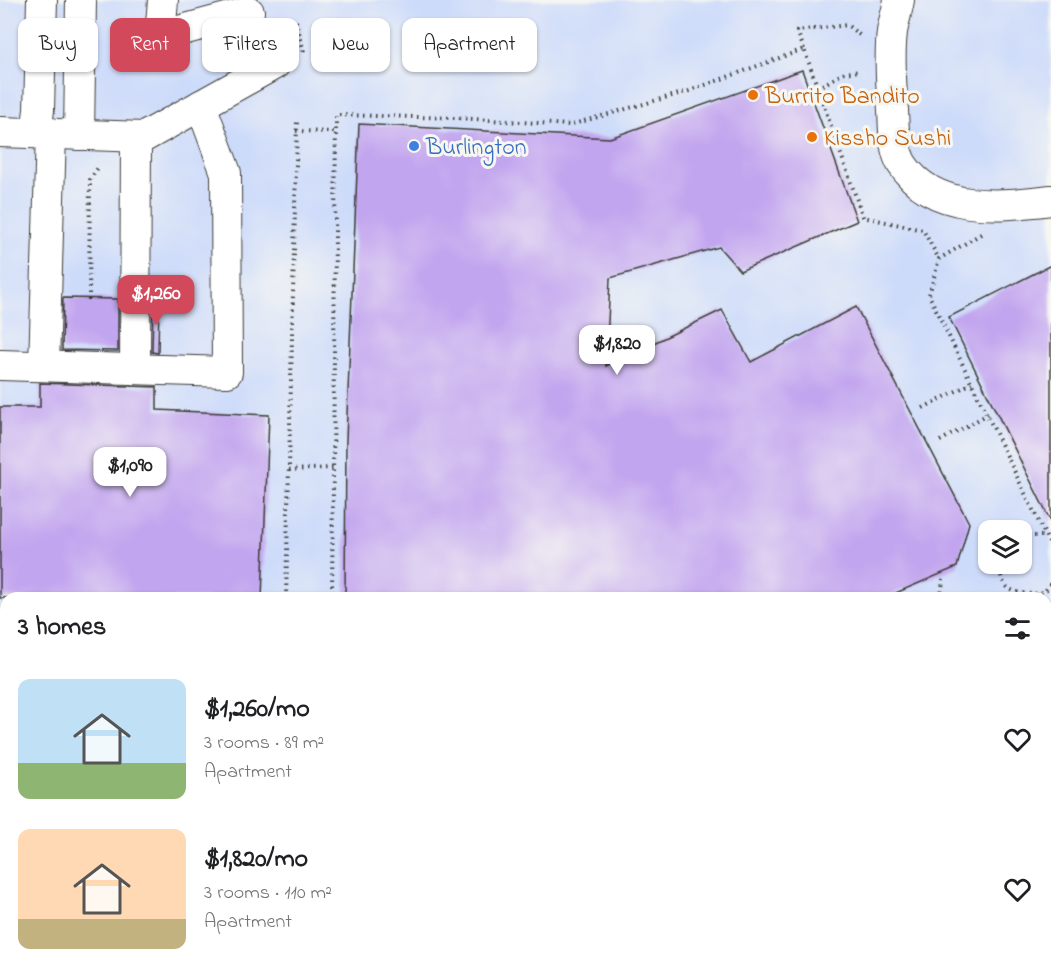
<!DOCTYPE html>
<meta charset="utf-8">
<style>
body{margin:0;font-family:"Indie Flower",sans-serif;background:#f6f6f6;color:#202124;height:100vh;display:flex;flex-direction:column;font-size:22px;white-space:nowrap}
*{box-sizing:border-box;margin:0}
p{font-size:20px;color:#757577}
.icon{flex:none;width:33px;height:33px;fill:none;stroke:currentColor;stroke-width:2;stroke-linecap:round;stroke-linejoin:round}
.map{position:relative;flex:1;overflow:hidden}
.drawer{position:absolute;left:0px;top:592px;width:1052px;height:386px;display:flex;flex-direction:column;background:#fff;border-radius:18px 18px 0 0;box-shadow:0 2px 4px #0004}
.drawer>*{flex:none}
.banner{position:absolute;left:18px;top:18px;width:600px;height:54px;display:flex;gap:12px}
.fabs{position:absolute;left:978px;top:520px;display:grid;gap:12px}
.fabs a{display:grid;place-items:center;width:54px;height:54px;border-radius:12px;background:#fff;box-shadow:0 2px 4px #0004;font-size:30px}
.price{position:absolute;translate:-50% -51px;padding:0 14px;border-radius:12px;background:#fff;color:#222;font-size:20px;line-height:39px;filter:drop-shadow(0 2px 3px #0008)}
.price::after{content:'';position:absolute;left:50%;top:36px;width:18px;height:14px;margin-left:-9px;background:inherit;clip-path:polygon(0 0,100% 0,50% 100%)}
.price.current{background:#d1495b;color:#fff}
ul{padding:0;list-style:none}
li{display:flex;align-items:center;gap:18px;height:150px;padding:0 18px}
li span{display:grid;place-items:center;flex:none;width:168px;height:120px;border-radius:12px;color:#555}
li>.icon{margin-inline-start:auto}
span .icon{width:72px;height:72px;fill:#fffc;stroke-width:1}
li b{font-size:26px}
h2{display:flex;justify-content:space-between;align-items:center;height:72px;padding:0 18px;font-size:26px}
.pill{padding:0 21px;border-radius:12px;background:#fff;box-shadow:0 2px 4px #0004;font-size:21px;line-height:54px}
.pill.current{background:#d1495b;color:#fff}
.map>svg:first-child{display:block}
.built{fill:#cddbfa;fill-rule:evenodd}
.building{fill:#c2a5ef}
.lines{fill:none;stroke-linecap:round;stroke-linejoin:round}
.minor-casing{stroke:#3b3a36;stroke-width:32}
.path{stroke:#3b3a36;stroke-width:4;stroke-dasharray:1.5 4.5;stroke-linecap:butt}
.minor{stroke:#fff;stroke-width:30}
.food-dot{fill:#e8710a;stroke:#f6f6f2;stroke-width:2}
.shop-dot{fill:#3f7fe0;stroke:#f6f6f2;stroke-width:2}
.labels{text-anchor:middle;stroke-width:6;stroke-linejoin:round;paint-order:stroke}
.food-label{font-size:24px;fill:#c56008;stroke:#f6f6f2;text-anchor:start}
.shop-label{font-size:24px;fill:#366cbe;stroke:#f6f6f2;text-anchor:start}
</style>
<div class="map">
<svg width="1051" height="977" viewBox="0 0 1051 977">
<rect width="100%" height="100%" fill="#f6f6f2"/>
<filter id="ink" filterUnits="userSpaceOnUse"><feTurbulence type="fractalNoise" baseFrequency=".0167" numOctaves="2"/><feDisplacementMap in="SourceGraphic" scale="12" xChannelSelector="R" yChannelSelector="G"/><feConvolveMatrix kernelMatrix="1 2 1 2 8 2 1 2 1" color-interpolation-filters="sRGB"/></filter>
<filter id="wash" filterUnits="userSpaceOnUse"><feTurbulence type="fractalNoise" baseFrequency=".008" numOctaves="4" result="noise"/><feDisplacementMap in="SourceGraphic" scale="24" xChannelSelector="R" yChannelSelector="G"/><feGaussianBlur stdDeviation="1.35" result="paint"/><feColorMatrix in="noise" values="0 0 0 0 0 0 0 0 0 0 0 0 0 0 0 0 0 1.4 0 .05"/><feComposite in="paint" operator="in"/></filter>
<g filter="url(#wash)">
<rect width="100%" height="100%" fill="#ede6cc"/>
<path class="built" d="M0 0H1051V977H0ZM988 531H1022V564H988ZM6 598H1046V972H6Z"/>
<g id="blocks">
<g class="building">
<path d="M802 70 857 221 740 271 719 247 610 278 606 366 722 310 751 362 856 307 969 523 957 567 884 598H345L346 440 359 124 610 138Z"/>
<path d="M1051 265V522L949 317Z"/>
<path d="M63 298 118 299V351L62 350Z"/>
<path d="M153 300H159L158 353 152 352Z"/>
<path d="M40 383 157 387V410L269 415 262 598H0V407H40Z"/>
</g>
</g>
</g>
<g filter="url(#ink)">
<use href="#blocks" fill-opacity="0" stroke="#3b3a36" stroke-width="1.5"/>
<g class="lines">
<g class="minor-casing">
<g id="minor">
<path d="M163 0 160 36 249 12"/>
<path d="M899 0C897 11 894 21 892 32 889 57 891 85 893 110 894 127 893 149 902 164 934 214 1001 206 1051 200"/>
<path d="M0 132 144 137 275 64"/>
<path d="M36 133 39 110 42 0"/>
<path d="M79 135 81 0"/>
<path d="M0 365 227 372 226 173 201 105"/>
<path d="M44 366 51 133"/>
<path d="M135 369 136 137"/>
</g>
</g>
<g class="path">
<path d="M296 21 304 52"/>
<path d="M804 49 797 31 847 25 862 37"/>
<path d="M817 88 844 73 860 71"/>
<path d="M296 131 336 132"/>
<path d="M981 234 939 259 929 295 1051 547"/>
<path d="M89 300 90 180 99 166"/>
<path d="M923 408 972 383"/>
<path d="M940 441 988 414"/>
<path d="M289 470 333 468"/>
<path d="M1022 536H1046"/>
<path d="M979 539 988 543"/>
<path d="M999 564C1000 571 1001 581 1007 587 1014 594 1036 596 1045 591 1046 590 1050 584 1051 583"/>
<path d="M286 598 297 121"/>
<path d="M332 598 336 115 457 118 570 125 689 91 804 49 863 217 923 230 939 259"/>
<path d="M941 598 943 579"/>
<path d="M0 887 6 886"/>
<path d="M0 942 6 941"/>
<path d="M231 972 238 977"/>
<path d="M321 972 322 977"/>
<path d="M760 972 763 977"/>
<path d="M826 972 829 977"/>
<path d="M266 977 268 972"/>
<path d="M349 977 355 972"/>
</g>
<use href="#minor" class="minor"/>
</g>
</g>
<g class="food-dot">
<circle cx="753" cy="95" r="6"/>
<circle cx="812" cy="137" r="6"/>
</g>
<circle class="shop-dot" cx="414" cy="146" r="6"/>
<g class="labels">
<g class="food-label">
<text x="765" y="103">Burrito Bandito</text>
<text x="824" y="145">Kissho Sushi</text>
</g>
<g class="shop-label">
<text x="426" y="154">Burlington</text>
</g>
</g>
</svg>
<div class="fabs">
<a><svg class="icon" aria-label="layers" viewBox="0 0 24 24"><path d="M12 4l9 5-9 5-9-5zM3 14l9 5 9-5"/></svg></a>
</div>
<b class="price current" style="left:156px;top:326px">$1,260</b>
<b class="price" style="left:617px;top:376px">$1,820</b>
<b class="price" style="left:130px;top:498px">$1,090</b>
<div class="banner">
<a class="pill">Buy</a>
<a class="pill current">Rent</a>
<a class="pill">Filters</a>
<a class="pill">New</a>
<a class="pill">Apartment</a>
</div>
<section class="drawer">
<h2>3 homes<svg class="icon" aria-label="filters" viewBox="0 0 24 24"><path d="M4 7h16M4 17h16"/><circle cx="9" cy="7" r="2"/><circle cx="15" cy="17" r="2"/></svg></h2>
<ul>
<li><span style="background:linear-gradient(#bfe0f5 70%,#8fb573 0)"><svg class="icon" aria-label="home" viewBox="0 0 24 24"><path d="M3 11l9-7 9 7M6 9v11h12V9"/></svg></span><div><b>$1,260/mo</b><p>3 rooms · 89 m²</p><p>Apartment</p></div><svg class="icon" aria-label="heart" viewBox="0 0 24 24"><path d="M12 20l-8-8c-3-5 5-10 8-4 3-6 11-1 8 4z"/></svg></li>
<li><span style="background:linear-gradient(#ffd9b3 75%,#c2b280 0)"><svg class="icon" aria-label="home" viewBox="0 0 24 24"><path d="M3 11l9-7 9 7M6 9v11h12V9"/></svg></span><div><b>$1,820/mo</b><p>3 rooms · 110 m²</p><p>Apartment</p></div><svg class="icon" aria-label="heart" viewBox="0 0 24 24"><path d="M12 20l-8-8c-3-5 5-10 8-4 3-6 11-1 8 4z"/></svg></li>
</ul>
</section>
</div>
